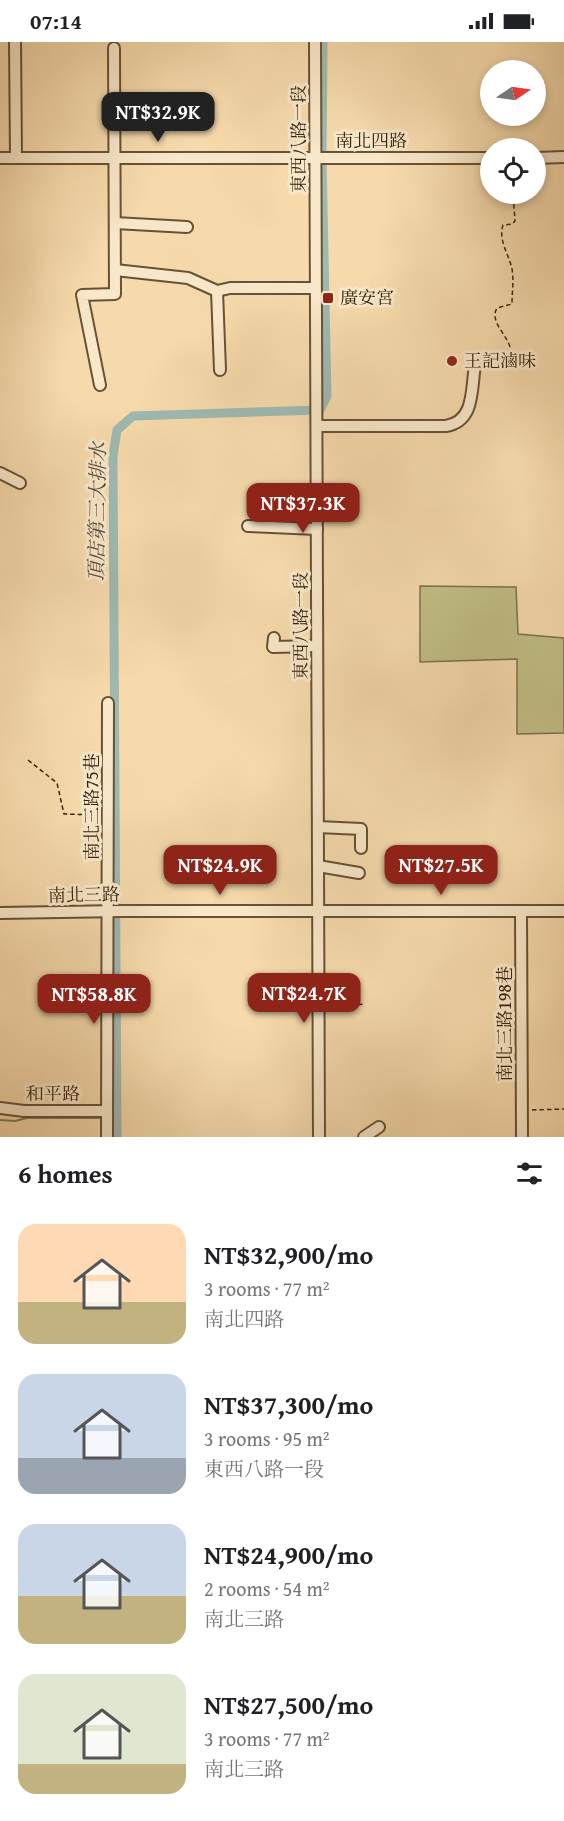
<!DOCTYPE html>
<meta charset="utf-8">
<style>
body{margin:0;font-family:"Gentium Book Plus","Noto Serif TC",serif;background:#f2f2f2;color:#202124;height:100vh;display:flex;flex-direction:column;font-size:22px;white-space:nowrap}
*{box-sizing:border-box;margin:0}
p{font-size:20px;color:#757577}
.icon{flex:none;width:33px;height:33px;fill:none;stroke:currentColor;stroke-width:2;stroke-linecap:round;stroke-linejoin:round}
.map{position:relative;height:1095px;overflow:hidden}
.drawer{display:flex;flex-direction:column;background:#fff;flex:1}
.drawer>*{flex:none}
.needle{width:39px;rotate:77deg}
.fabs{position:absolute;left:480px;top:18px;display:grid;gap:12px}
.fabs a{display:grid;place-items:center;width:66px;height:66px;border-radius:50%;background:#fff;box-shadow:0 3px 9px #0003;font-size:30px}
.price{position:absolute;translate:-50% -51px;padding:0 14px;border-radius:12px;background:#8f2418;color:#fff;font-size:20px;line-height:39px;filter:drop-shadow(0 2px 3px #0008)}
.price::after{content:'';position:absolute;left:50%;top:36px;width:18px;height:14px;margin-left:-9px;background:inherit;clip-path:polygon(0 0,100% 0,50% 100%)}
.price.current{background:#222;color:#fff}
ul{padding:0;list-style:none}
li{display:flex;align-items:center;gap:18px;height:150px;padding:0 18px}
li span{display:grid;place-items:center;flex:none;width:168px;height:120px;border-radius:18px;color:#555}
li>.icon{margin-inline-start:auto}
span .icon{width:72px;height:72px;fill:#fffc;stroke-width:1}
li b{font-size:26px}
h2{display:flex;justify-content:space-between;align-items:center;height:72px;padding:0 18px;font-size:26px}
.status{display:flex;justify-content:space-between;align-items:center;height:42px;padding:0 30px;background:#fff;direction:ltr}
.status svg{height:16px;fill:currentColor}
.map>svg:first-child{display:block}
.green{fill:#c1be86;stroke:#7c714a;stroke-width:1.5}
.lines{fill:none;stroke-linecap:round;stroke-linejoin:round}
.stream{stroke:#747d6f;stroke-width:2}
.canal{stroke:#9eb9b1;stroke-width:9}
.minor-casing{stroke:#665235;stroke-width:14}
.path{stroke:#36240d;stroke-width:1.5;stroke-dasharray:4.5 3;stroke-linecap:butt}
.minor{stroke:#f9e7c9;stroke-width:10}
.poi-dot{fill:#8f2418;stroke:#f9e7c9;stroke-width:2}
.labels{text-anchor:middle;stroke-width:6;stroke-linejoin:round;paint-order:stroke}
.street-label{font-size:18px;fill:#36240d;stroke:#f9e7c9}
.poi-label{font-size:18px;fill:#36240d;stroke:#f9e7c9;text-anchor:start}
.water-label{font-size:20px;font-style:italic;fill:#55513e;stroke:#f9e7c9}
</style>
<div class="status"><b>07:14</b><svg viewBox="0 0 49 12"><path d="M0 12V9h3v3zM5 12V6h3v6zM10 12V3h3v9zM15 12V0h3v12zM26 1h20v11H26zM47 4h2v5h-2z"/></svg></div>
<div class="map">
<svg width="564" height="1095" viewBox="0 0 564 1095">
<rect width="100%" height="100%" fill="#f6daac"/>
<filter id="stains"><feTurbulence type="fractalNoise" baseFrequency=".00333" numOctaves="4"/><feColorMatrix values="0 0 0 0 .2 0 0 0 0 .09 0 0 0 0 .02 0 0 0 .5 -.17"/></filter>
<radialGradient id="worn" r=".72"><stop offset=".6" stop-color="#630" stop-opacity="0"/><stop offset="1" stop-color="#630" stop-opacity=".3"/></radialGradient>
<path class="green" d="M420 544 516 545 518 592 564 596V691L517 692V617L420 620Z"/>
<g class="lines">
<path class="stream" d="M0 1078 15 1079 27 1076H100"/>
<path class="canal" d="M117 1095 113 414 117 388 133 374 320 368 327 354 322 118 323 0"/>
<g class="minor-casing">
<g id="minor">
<path d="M15 0 16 116"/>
<path d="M315 0 319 1095"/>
<path d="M0 116H490"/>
<path d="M536 116 564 115"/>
<path d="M115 181 187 185"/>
<path d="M115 228 188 236 217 249 230 246H315"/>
<path d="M217 249 220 328"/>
<path d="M100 343 82 253 115 252 114 6"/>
<path d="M317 384H446C475 379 471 348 475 323"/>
<path d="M0 431 20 441"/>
<path d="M248 484 317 487"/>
<path d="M274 596 273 605 317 604"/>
<path d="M318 785 361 787V806"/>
<path d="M318 824 359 831"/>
<path d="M521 869 522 1095"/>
<path d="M0 871 122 869H564"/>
<path d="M0 1066 24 1069H107"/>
<path d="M107 1095 108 661"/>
<path d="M364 1095 379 1085"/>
</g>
</g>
<g class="path">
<path d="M510 305C507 293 489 279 497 266L512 262C512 250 514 238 512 227 509 212 498 199 503 183L512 182 515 179 513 152"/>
<path d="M28 718 57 741 64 772 99 773"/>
<path d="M328 965 365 962"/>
<path d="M532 1068 564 1067"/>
</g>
<use href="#minor" class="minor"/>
</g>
<g class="poi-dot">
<rect x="322" y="250" width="12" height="12" rx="3"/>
<circle cx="452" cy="319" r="6"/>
</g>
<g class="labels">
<g class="street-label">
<text transform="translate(299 97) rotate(-90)" y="6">東西八路一段</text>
<text x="371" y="105">南北四路</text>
<text transform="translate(301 584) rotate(-90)" y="6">東西八路一段</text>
<text transform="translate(92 765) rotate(-90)" y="6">南北三路75巷</text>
<text transform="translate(84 853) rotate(-1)" y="6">南北三路</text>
<text transform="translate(505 982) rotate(-90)" y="6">南北三路198巷</text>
<text x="53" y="1058">和平路</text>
</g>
<g class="poi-label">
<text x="340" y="262">廣安宮</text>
<text x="464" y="325">王記滷味</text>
</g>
<g class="water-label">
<text transform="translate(97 470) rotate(-89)" y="7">頂店第三大排水</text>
</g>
</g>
<rect width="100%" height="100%" filter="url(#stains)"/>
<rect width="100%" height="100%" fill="url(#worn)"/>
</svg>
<div class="fabs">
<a><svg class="needle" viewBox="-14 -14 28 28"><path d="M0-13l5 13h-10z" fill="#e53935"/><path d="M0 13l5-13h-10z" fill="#757577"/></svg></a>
<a><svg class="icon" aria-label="locate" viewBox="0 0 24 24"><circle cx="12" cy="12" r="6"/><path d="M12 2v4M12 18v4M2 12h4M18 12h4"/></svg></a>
</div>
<b class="price current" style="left:158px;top:101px">NT$32.9K</b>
<b class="price" style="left:303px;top:492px">NT$37.3K</b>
<b class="price" style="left:220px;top:854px">NT$24.9K</b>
<b class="price" style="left:441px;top:854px">NT$27.5K</b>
<b class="price" style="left:304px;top:982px">NT$24.7K</b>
<b class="price" style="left:94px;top:983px">NT$58.8K</b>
</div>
<section class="drawer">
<h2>6 homes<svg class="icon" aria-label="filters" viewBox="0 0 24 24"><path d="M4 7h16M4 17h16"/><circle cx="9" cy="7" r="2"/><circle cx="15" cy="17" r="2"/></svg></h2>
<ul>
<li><span style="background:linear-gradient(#ffd9b3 65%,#c2b280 0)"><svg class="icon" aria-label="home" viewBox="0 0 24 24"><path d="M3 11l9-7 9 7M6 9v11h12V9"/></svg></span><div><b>NT$32,900/mo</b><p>3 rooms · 77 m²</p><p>南北四路</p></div></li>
<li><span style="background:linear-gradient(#c9d6e8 70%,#9aa5b1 0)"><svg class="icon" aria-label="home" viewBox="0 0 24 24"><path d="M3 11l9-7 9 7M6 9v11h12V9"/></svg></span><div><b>NT$37,300/mo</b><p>3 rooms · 95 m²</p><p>東西八路一段</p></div></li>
<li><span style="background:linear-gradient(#c9d6e8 60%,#c2b280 0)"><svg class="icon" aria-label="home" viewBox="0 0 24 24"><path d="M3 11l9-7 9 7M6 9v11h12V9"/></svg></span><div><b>NT$24,900/mo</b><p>2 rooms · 54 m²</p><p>南北三路</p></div></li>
<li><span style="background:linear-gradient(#dfe7d0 75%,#c2b280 0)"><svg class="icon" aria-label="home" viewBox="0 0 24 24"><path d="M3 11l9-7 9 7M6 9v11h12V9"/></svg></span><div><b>NT$27,500/mo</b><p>3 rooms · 77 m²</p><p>南北三路</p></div></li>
</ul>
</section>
